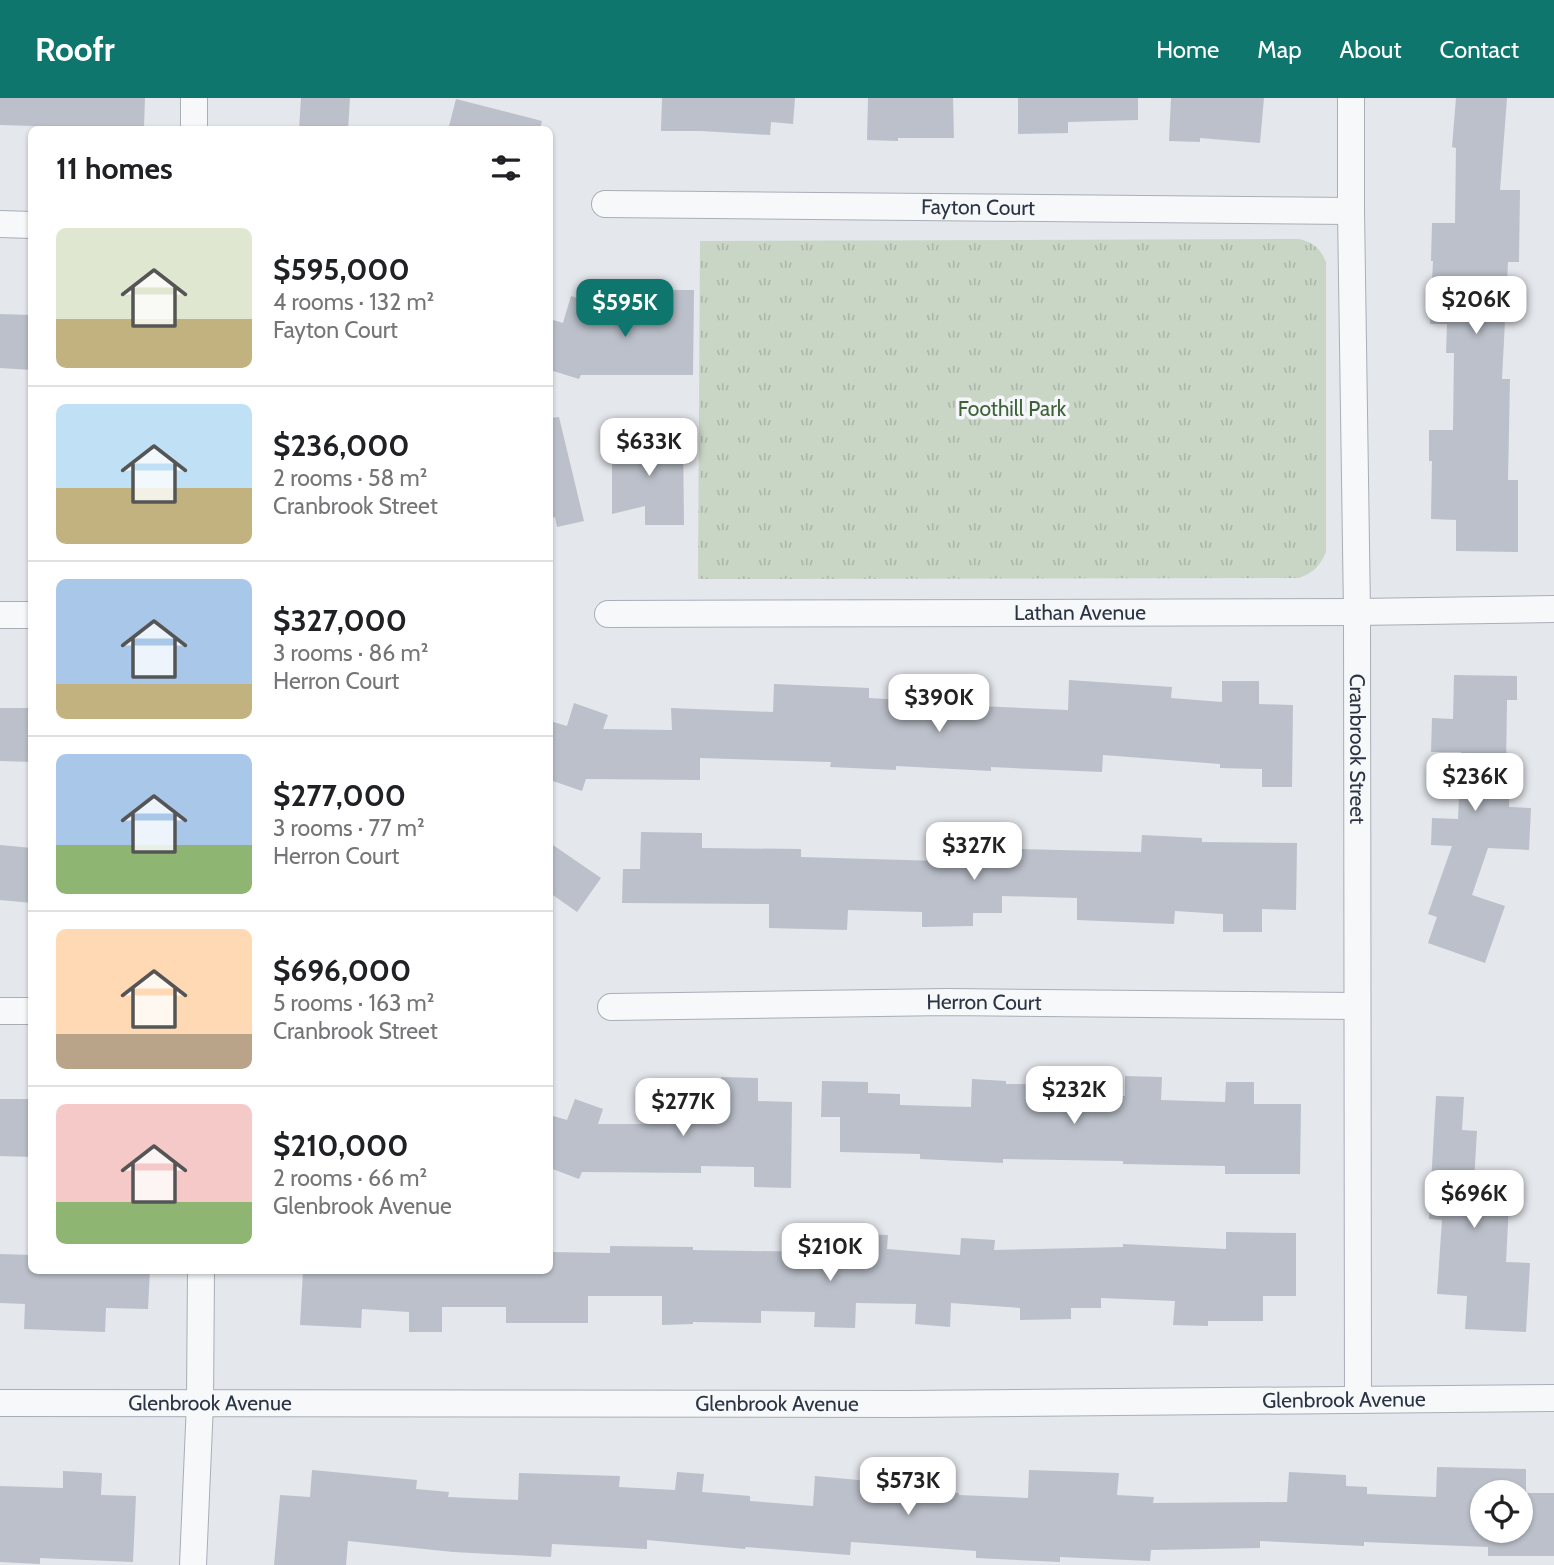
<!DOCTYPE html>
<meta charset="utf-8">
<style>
body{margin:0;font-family:Cabin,sans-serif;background:#f6f6f6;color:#202124;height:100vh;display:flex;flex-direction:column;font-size:26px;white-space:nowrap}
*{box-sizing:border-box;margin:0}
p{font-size:23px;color:#757577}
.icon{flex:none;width:38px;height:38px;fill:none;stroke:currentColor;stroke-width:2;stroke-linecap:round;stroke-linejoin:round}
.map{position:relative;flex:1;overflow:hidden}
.panel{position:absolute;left:28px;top:28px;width:525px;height:1148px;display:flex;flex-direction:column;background:#fff;border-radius:10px;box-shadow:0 2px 5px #0004}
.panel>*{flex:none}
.buttons{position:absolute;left:1470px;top:1382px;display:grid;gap:14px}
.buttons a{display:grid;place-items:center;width:63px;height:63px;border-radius:50%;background:#fff;box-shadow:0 2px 5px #0004;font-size:35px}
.price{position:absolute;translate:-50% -60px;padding:0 16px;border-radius:14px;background:#fff;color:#222;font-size:23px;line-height:46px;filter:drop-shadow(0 2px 4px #0008)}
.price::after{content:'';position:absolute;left:50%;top:42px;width:21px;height:16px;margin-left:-10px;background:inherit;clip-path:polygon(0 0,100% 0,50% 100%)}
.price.active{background:#0f766e;color:#fff}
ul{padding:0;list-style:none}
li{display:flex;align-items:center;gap:21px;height:175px;padding:0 28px}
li+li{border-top:2px solid #e0e0e0}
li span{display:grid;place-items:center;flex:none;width:196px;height:140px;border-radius:10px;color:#555}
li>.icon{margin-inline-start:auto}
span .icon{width:84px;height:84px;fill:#fffc;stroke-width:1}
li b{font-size:30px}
h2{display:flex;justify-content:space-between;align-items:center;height:84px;padding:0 28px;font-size:30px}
header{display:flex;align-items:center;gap:42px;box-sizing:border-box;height:98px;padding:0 35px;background:#0f766e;color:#fff}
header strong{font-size:33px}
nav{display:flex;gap:38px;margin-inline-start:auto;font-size:24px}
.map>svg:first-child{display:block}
.grass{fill:url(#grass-tufts)}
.building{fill:#bbc0ca;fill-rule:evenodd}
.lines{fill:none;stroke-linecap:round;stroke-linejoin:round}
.street-casing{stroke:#a9aeb7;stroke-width:28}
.street{stroke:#f7f8fa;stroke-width:26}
.labels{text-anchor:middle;stroke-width:7;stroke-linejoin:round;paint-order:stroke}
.street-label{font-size:21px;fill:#2b3445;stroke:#f4f6f9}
.park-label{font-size:21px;fill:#3f6138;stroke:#f4f6f9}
</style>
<header>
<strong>Roofr</strong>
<nav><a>Home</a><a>Map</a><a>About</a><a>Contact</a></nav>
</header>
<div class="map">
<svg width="1554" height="1467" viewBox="0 0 1554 1467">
<defs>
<pattern id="grass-tufts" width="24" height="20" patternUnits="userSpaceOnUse" patternTransform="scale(1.75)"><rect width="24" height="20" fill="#c9d6c5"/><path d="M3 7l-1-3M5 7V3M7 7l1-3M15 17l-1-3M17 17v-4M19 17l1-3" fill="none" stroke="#adb8ab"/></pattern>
</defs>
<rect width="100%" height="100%" fill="#e4e7ec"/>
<path class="grass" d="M1299 141C1314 145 1320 150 1326 164V454C1320 468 1313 475 1299 480L698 481 700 143Z"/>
<g class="building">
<path d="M0 0H145L144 29H103V32H68V29L0 27Z"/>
<path d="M301 0H350L348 32H299Z"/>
<path d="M662 0H795L793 26 771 24 770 37 701 33H661Z"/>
<path d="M868 0H953L954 40H898V43L867 42Z"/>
<path d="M1018 0H1138V22L1068 24V35L1018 36Z"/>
<path d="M1171 0H1264L1260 45 1200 40V44L1169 43Z"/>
<path d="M1456 0H1507L1500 92H1520L1519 164H1508L1502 281H1510L1508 382H1518V454L1456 453V422L1431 421 1432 363H1429V332H1453L1454 255H1446L1447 226H1430L1433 163H1431L1432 125H1455L1456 50 1452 49Z"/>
<path d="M456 1 542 23 540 32H448Z"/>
<path d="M658 192H694L693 277H581L579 281 550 272V221L563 225 571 198 623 215H658Z"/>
<path d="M0 216 32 217V272L0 270Z"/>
<path d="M559 319 584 423 557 429 555 419 550 421V320Z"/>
<path d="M612 338H683L684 427H645V408L612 416Z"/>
<path d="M1454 577 1517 578V602H1507L1506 669H1510L1509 709 1531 710 1529 752 1488 750 1472 797 1505 808 1485 865 1428 845 1437 819 1428 816 1452 748 1431 747 1432 720 1458 721 1461 654H1431L1432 620 1453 621Z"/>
<path d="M1069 582 1172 589 1171 600 1222 604V583H1259V606L1293 607 1292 689H1262V671L1220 670V666L1103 657 1102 674 991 669V673L896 668V672L830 669 831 664 700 660V682L586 681 582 693 550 682V623L567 628 574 605 608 617 603 631 672 632 671 610 773 614 774 586 869 590V600L922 603 923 583 960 585 958 607 1068 612Z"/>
<path d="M0 610H32V664L0 663Z"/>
<path d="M641 734 702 735V750L801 751V759L939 763V756L1019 755V751L1141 754 1142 737 1202 740V744L1297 745 1296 812 1262 811V834H1223V816L1175 813 1174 826 1077 822V800L1002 798V815H973V828L922 829V814L848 812 847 832 769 830V806L622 805 623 771H640Z"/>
<path d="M550 745 601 780 577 814 550 795Z"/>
<path d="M0 747 32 750V805L0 802Z"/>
<path d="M1125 978 1162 979 1161 1002 1225 1004 1226 984H1254V1006H1301L1300 1076H1225V1068L1123 1066V1063L1003 1061V1065L920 1061V1056L840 1054V1019H821L822 983 868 984V995L900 996V1007L971 1009 972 981 1006 983V986H1076V998H1125Z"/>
<path d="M721 979 758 980V1003L792 1004 791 1090 754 1089V1069L701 1068V1075L582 1074 579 1081 550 1070V1017L567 1022 575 1001 603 1011 598 1026H670V997H721Z"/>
<path d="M1436 998 1464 999 1462 1032 1477 1033 1474 1084 1510 1086 1506 1164 1530 1165 1526 1234 1465 1231 1467 1198 1437 1196 1442 1122 1429 1121Z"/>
<path d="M0 1001H32V1059L0 1058Z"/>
<path d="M1226 1134 1296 1135V1198H1263V1223H1208V1228L1173 1227 1175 1203 1101 1200V1210H1071V1221L1020 1222V1210L951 1205 950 1229 915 1226 916 1206 856 1205 855 1230 814 1229 815 1214 761 1213V1225L693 1224V1226L662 1227V1198H588V1225H506V1209H442V1234H409V1214L362 1211 361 1230 300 1227 303 1172H550V1154L610 1155V1148L693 1149V1152L816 1154 817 1135 888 1137 887 1151 960 1157 961 1140 995 1142 994 1152 1123 1149V1146L1226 1151Z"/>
<path d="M0 1156 32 1157V1172H150L148 1211 106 1210 105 1234 24 1231 25 1206 0 1205Z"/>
<path d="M1437 1369 1526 1371V1395H1554V1458H1488V1449L1364 1444V1448L1260 1443V1450L1151 1452 1150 1463 1060 1459V1464L976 1460V1453L851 1444 850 1457 746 1449 745 1451 647 1442V1451L552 1446 551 1459 453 1454 348 1443 346 1467H274L280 1397 310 1399 312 1372 417 1382 416 1391 449 1394 448 1399 518 1402 519 1375 620 1378 619 1389 675 1392 677 1374 704 1376 702 1394 750 1398V1403L813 1408 815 1378 880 1384V1377L926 1380 925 1392 959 1395V1397L1028 1400 1029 1372 1119 1375 1117 1397 1154 1399 1153 1405 1287 1404 1289 1374 1346 1377V1388L1367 1389V1396L1436 1399ZM1482 1395H1521V1433H1482Z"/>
<path d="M63 1373 102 1375 101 1397 136 1398 133 1464 40 1460V1466L0 1464V1388L63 1390Z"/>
</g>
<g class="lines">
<g class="street-casing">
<g id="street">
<path d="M194 0V32"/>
<path id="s1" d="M1351 0V113L1357 514 1358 1302"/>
<path id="s2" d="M605 106 1351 113"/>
<path d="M0 126 32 127"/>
<path id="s3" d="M608 516 1357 514 1554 511"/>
<path d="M0 517H32"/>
<path id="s4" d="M611 909 947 904 1357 908"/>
<path d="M0 913H32"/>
<path id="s5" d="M0 1305 907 1306 1554 1300"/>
<path d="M193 1467 200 1305 201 1172"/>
</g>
</g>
<use href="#street" class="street"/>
</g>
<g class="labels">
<g class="street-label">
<text dy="7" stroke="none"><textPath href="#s2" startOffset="373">Fayton Court</textPath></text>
<text dy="7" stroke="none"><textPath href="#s3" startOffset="472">Lathan Avenue</textPath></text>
<text dy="7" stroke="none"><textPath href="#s1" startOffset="651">Cranbrook Street</textPath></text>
<text dy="7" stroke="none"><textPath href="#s4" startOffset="373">Herron Court</textPath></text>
<text dy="7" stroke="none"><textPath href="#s5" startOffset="1344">Glenbrook Avenue</textPath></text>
<text dy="7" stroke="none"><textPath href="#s5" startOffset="210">Glenbrook Avenue</textPath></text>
<text dy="7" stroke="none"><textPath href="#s5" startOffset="777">Glenbrook Avenue</textPath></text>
</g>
<g class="park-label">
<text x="1012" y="318">Foothill Park</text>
</g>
</g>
</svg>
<div class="buttons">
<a><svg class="icon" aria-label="locate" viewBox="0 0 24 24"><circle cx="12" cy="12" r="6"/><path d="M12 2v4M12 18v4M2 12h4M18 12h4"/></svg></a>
</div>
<b class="price" style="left:1476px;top:238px">$206K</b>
<b class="price active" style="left:625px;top:241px">$595K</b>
<b class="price" style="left:649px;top:380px">$633K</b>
<b class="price" style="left:939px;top:636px">$390K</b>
<b class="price" style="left:1475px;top:715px">$236K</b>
<b class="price" style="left:974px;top:784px">$327K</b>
<b class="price" style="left:1074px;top:1028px">$232K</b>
<b class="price" style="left:683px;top:1040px">$277K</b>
<b class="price" style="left:1474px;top:1132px">$696K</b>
<b class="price" style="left:830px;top:1185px">$210K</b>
<b class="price" style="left:908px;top:1419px">$573K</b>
<section class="panel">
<h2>11 homes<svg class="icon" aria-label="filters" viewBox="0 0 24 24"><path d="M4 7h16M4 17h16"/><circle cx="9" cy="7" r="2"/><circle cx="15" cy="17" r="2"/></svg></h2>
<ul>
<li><span style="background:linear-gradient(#dfe7d0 65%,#c2b280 0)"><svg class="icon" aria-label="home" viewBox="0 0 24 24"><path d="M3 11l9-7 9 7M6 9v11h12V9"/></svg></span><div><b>$595,000</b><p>4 rooms · 132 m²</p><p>Fayton Court</p></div></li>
<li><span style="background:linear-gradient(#bfe0f5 60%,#c2b280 0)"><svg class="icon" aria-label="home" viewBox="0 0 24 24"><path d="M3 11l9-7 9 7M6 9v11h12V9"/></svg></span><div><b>$236,000</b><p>2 rooms · 58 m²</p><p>Cranbrook Street</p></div></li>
<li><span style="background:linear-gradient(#a9c7e8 75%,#c2b280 0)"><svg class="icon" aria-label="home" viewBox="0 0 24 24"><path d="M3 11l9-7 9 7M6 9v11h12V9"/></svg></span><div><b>$327,000</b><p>3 rooms · 86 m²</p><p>Herron Court</p></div></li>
<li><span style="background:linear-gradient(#a9c7e8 65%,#8fb573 0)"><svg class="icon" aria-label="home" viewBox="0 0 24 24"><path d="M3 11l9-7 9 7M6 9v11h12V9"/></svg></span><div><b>$277,000</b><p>3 rooms · 77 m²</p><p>Herron Court</p></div></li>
<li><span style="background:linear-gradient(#ffd9b3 75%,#b9a48a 0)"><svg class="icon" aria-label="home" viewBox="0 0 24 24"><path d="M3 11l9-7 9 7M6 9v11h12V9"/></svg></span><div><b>$696,000</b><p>5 rooms · 163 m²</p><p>Cranbrook Street</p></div></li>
<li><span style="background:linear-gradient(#f6c9c9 70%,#8fb573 0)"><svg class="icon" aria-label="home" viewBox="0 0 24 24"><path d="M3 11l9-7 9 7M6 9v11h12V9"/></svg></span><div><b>$210,000</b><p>2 rooms · 66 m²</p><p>Glenbrook Avenue</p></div></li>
</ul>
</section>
</div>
